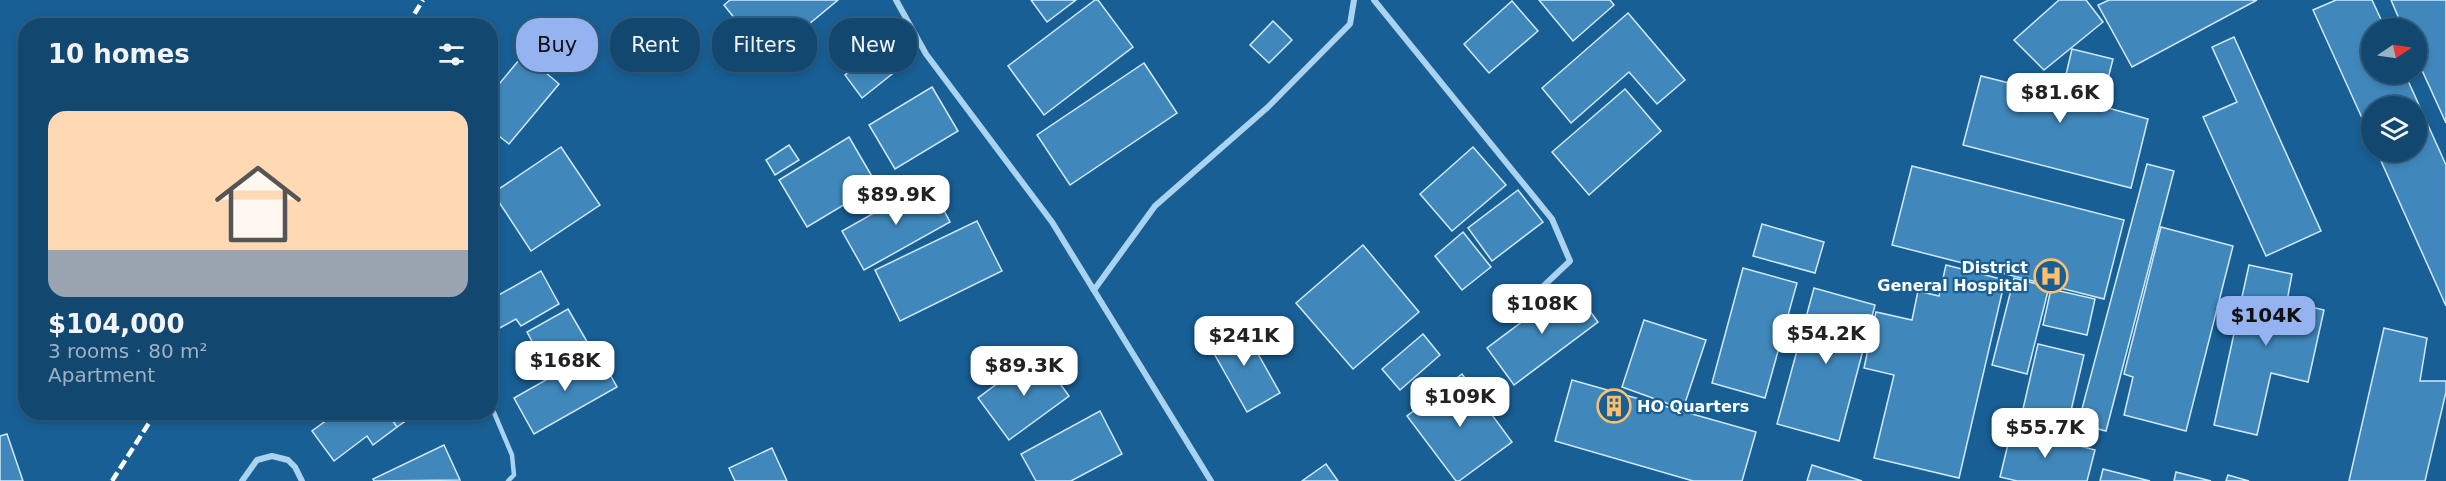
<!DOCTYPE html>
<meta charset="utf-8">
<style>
body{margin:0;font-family:"DejaVu Sans",sans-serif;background:#1f5178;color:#f1f3f6;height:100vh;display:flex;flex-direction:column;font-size:22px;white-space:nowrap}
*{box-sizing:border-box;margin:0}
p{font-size:20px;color:#9cb2c3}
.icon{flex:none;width:33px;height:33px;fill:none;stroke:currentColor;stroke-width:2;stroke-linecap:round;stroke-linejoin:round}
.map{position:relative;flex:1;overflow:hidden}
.details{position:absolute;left:18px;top:18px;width:480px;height:402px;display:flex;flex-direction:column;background:#124770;border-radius:24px;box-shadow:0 3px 9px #0003,0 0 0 2px #315f83}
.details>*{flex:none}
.guide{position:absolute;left:516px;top:18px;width:570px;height:54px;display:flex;gap:12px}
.needle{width:39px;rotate:77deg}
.buttons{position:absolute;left:2361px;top:18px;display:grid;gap:12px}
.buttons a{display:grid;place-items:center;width:66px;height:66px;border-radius:50%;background:#124770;box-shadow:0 3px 9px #0003,0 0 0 2px #315f83;font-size:30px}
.price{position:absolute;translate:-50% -51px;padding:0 14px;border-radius:12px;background:#fff;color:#222;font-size:20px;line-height:39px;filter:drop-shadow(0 2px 3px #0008)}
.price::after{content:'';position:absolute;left:50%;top:36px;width:18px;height:14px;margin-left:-9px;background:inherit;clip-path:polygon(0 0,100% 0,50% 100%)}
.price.current{background:#95b2f1;color:#111}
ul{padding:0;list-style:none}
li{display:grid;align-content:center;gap:12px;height:318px;padding:0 30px}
li span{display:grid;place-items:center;height:186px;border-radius:18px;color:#555}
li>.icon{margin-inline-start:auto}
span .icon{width:108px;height:108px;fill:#fffc;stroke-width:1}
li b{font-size:26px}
h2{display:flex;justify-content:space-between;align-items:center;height:72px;padding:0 30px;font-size:26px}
.tag{padding:0 21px;border-radius:24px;background:#124770;box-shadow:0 3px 9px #0003,0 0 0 2px #315f83;font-size:21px;line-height:54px}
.tag.current{background:#95b2f1;color:#111}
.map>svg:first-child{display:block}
.building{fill:#4088bc;stroke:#d0eafc;stroke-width:1.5}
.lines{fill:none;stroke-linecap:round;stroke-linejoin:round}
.service{stroke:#a9d3f1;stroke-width:4.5}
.minor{stroke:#a9d3f1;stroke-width:6}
.rail{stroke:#fff;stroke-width:4.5;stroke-dasharray:10 4.5;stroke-linecap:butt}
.labels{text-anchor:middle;stroke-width:4.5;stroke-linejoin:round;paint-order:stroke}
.poi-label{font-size:16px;font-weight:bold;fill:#fff;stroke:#185f95;text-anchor:end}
</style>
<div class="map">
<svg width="2446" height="481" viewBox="0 0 2446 481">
<rect width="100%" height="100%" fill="#185f95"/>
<g class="building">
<path d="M730 0H838L767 59 724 5Z"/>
<path d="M1031 0H1076L1047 22Z"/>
<path d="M1095 0H1098L1133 47 1044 115 1008 66Z"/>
<path d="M1539 0H1610L1614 5 1573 41Z"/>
<path d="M2059 0H2086L2103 22 2044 70 2014 40Z"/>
<path d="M2109 0H2257L2132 67 2098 5Z"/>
<path d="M2336 0H2372L2385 28H2372V74H2405L2446 165V306L2377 152H2416V106H2372V140L2313 10Z"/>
<path d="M2391 0H2446V123L2416 57V28H2403Z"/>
<path d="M1512 1 1538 31 1489 73 1464 44Z"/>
<path d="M1628 13 1685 80 1657 104 1629 72 1571 123 1542 88Z"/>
<path d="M1273 21 1292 40 1269 63 1250 45Z"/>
<path d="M2234 37 2321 231 2266 256 2203 117 2237 102 2212 47Z"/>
<path d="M2072 49 2113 59 2101 106 2148 119 2131 188 1963 145 1981 76 2061 96Z"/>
<path d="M876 52 892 74 862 98 845 75Z"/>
<path d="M524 54 559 84 509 144 490 129V95Z"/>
<path d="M1144 63 1177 113 1070 185 1037 135Z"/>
<path d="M932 87 958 131 895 169 869 125Z"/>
<path d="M1625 89 1661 131 1589 195 1552 152Z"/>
<path d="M849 137 877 185 807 227 779 180Z"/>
<path d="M789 145 799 160 775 175 766 160Z"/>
<path d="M561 147 600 205 531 251 493 193Z"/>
<path d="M1473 147 1506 185 1452 231 1420 194Z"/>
<path d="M2147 164 2174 171 2106 431 2078 424Z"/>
<path d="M1912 166 2124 220 2104 299 1892 245Z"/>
<path d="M929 182 950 222 864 270 842 231Z"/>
<path d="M1518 190 1543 222 1492 261 1468 228Z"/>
<path d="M977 221 1002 271 900 321 875 270Z"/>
<path d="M1762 224 1824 242 1815 273 1753 256Z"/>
<path d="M2161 227 2233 246 2186 431 2124 415 2133 377 2124 374Z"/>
<path d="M1463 232 1491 267 1462 290 1435 256Z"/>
<path d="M1363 245 1419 312 1353 369 1296 303Z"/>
<path d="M1946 265 2005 280 1959 478 1874 458 1894 375 1864 368 1876 312 1912 320 1918 291 1939 296Z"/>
<path d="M2249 265 2292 274 2287 301 2324 310 2308 382 2271 373 2257 435 2214 425Z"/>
<path d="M1743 268 1797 283 1765 398 1712 383Z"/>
<path d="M541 271 559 304 521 326 516 319 498 329 490 316V300Z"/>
<path d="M2014 278 2049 287 2027 374 1992 365Z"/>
<path d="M1571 285 1598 322 1514 385 1487 348Z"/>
<path d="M1814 288 1875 305 1839 441 1777 424Z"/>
<path d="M2051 289 2095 299 2087 335 2043 325Z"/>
<path d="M568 309 589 345 547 369 527 332Z"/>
<path d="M1644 320 1706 340 1683 409 1622 387Z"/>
<path d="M1240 322 1280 393 1247 412 1207 341Z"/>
<path d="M2384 328 2427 338 2420 381H2446V392L2425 481H2349Z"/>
<path d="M1423 334 1440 355 1400 390 1382 369Z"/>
<path d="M2038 344 2084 355 2066 432 2020 422Z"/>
<path d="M597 351 617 387 534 434 514 398Z"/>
<path d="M1038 353 1069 396 1009 440 978 398Z"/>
<path d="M1462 374 1512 442 1459 481H1456L1407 416Z"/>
<path d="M1572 380 1756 432 1742 481H1693L1555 441Z"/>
<path d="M1100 411 1122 454 1071 481H1036L1021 454Z"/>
<path d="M338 412H387L397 427 373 445 367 436 334 461 312 431Z"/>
<path d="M387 412H432L421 420 416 414 397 427Z"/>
<path d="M2012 428 2095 450 2087 481H2017L2000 477Z"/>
<path d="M7 434 23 481H0V436Z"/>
<path d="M444 445 460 480 374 481 373 479Z"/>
<path d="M772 448 787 481H735L729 468Z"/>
<path d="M1326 464 1338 481H1302Z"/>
<path d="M1812 465 1862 481H1807Z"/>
<path d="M2103 469 2150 481H2100Z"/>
<path d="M2176 472 2211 481H2174Z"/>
<path d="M2228 475 2249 481H2226Z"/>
</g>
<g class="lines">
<path class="service" d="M490 403 512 455 514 475 508 481"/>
<g class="minor">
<path d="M896 0 926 54 1052 222 1211 481"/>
<path d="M1374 0 1552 219 1570 261 1519 309"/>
<path d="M1094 290 1155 206 1268 107 1350 24 1354 0"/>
<path d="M242 481 257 460 272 456 288 460 295 467 302 481"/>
</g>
<g class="rail">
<path d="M407 26 423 0"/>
<path d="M112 481 156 412"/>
</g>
</g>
<defs>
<g id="hospital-ring" transform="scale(1.725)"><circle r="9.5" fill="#185f95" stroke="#ffc069" stroke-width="1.5"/><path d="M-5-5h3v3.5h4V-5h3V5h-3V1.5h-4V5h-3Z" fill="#ffc069"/></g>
<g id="building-ring" transform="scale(1.725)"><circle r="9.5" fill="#185f95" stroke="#ffc069" stroke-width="1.5"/><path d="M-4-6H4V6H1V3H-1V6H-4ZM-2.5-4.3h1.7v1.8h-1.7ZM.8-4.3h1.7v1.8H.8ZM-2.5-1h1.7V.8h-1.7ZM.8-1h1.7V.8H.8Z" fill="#ffc069"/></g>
</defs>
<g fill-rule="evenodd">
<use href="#hospital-ring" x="2051" y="276"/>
<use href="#building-ring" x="1614" y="406"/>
</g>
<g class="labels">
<g class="poi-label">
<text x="2028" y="273">District<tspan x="2028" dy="18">General Hospital</tspan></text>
<text x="1637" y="412" text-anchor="start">HO Quarters</text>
</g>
</g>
</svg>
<div class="buttons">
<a><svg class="needle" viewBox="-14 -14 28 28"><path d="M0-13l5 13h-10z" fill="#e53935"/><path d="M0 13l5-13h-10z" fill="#9cb2c3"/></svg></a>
<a><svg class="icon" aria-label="layers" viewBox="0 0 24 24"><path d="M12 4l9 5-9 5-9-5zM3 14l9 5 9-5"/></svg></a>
</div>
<b class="price" style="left:2060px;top:124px">$81.6K</b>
<b class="price" style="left:896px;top:226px">$89.9K</b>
<b class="price" style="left:1542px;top:335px">$108K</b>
<b class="price current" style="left:2266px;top:347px">$104K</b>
<b class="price" style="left:1826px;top:365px">$54.2K</b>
<b class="price" style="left:1244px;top:367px">$241K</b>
<b class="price" style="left:565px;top:392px">$168K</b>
<b class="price" style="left:1024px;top:397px">$89.3K</b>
<b class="price" style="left:1460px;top:428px">$109K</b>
<b class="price" style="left:2045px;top:459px">$55.7K</b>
<div class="guide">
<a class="tag current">Buy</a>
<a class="tag">Rent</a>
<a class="tag">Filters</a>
<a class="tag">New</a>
</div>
<section class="details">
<h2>10 homes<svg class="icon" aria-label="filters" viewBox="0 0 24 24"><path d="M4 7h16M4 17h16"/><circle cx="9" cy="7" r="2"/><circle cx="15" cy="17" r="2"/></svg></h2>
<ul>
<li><span style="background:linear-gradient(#ffd9b3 75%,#9aa5b1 0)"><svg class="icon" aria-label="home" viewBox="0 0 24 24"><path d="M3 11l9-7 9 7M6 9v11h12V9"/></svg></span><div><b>$104,000</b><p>3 rooms · 80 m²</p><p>Apartment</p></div></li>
</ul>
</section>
</div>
